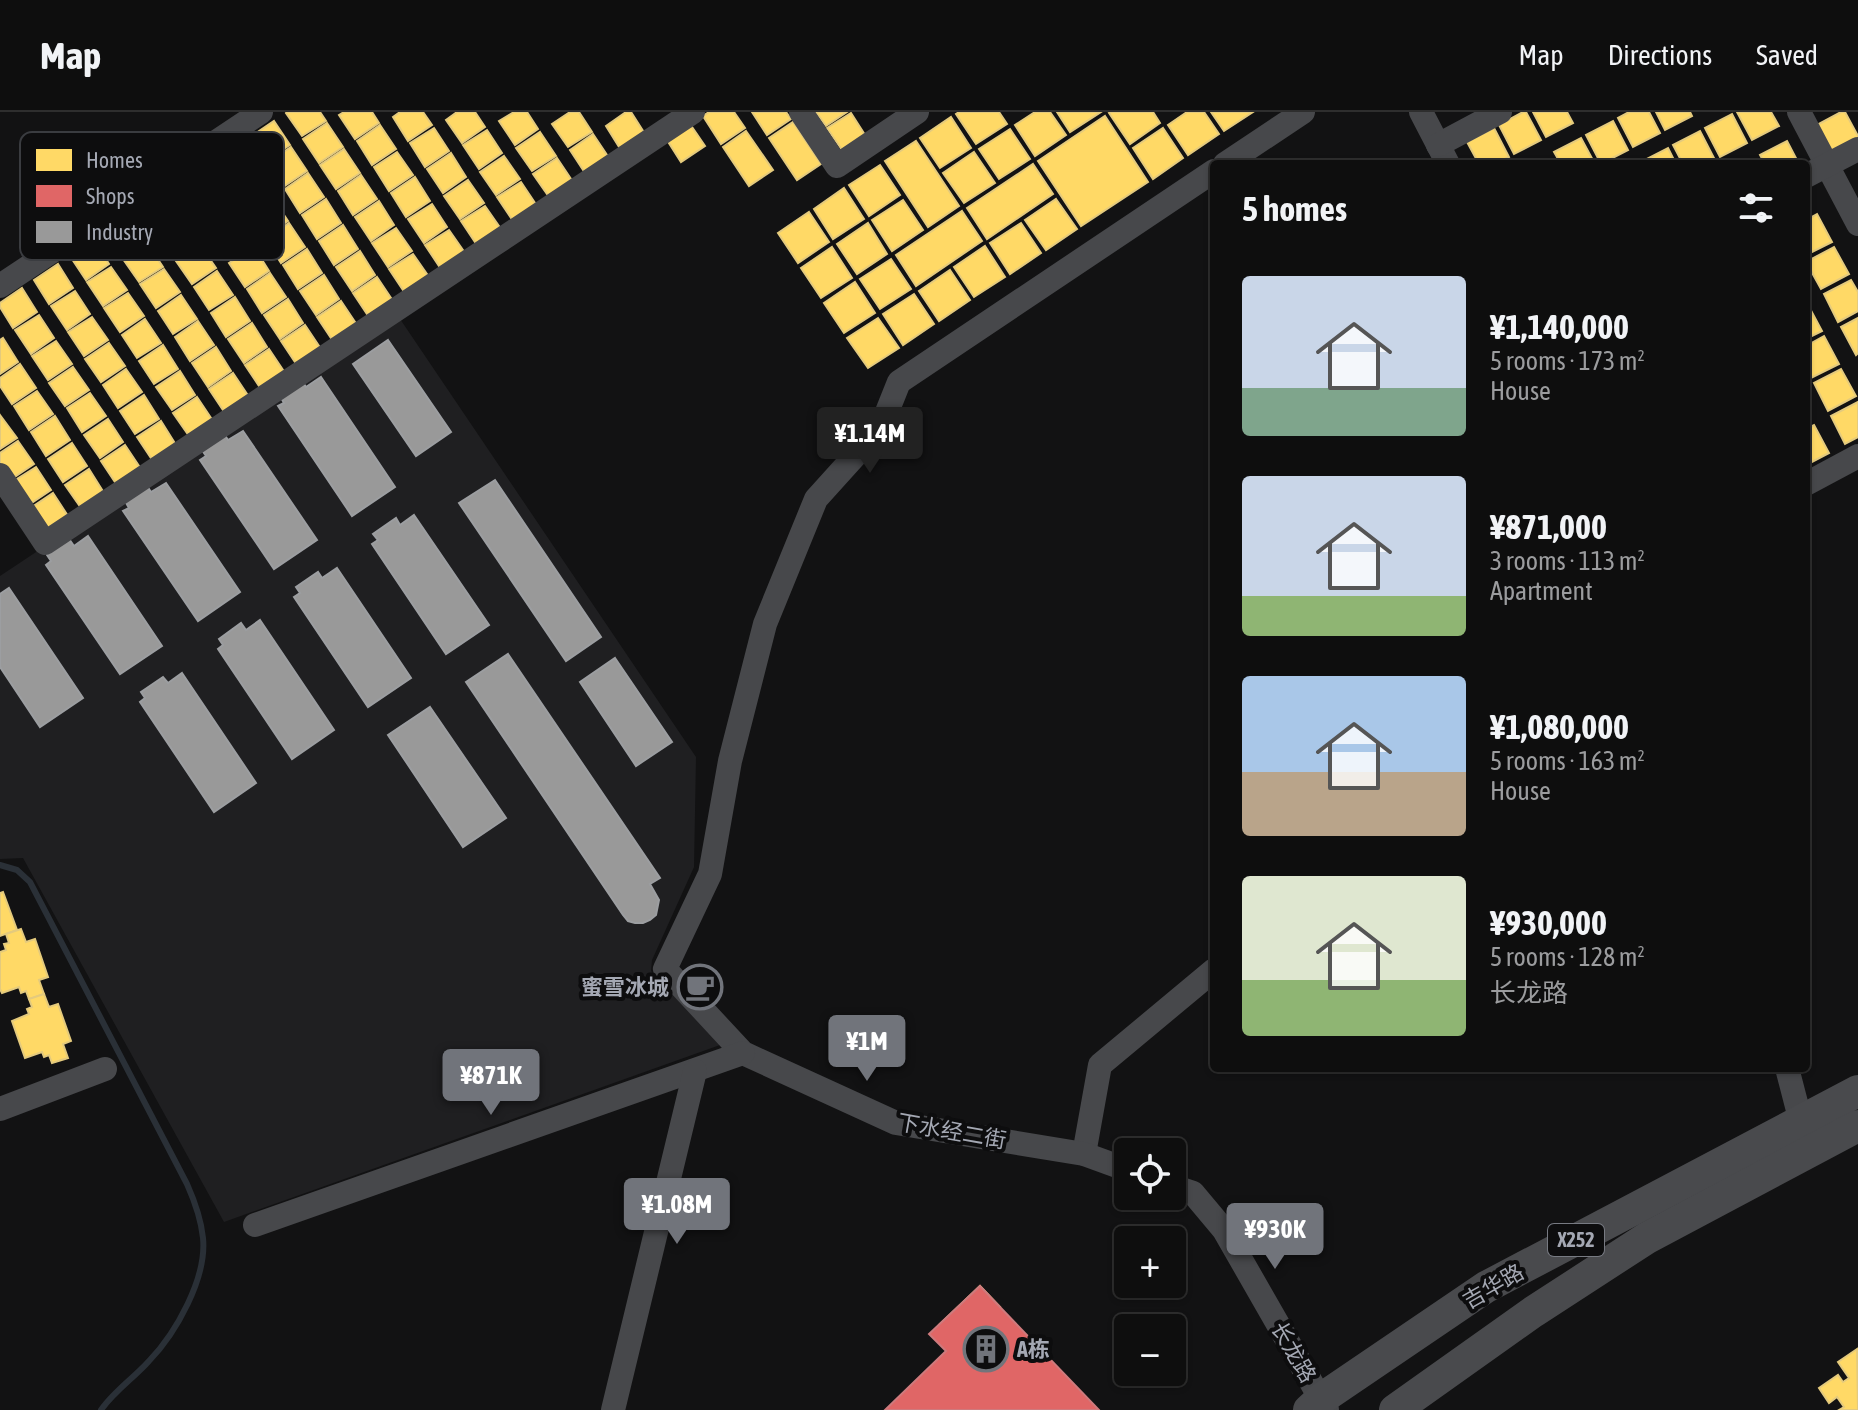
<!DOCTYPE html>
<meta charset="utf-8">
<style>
body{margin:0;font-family:"Asap Condensed","Noto Sans SC",sans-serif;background:#1c1c1c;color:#f1f3f6;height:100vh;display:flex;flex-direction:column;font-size:30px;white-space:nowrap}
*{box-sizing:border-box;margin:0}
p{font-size:26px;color:#9b9c9e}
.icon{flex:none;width:44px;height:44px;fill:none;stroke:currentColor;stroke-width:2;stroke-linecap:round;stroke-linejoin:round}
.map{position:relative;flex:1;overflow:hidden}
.drawer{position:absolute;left:1210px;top:48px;width:600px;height:912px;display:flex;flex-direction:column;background:#0e0e0e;border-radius:8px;box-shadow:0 2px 6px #0004,0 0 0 2px #2e2e2e}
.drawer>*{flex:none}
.tools{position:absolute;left:1114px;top:1026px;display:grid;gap:16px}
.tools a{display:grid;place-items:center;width:72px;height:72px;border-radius:8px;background:#0e0e0e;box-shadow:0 2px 6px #0004,0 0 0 2px #2e2e2e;font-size:40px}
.price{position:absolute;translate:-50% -68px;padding:0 18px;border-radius:8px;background:#71747b;color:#fff;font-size:26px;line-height:52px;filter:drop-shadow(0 2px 4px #0008)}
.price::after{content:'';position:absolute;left:50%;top:48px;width:24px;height:18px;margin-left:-12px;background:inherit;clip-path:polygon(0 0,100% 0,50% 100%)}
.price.current{background:#222;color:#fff}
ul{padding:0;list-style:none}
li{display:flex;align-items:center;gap:24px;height:200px;padding:0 32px}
li span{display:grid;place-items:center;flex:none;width:224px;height:160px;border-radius:8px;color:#555}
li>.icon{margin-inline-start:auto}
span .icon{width:96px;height:96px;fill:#fffc;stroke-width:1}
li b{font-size:34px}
h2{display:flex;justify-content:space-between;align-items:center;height:96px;padding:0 32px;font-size:34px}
header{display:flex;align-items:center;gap:48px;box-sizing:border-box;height:112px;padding:0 40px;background:#0e0e0e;border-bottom:2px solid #2e2e2e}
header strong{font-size:38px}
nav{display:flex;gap:44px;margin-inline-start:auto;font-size:28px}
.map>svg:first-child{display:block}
.built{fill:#1f1f21}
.homes{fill:#ffd966;stroke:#e4ca7d;stroke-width:2}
.shops{fill:#e06666;stroke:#ce7a7d;stroke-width:2}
.industry{fill:#999;stroke:#9c9ea1;stroke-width:2}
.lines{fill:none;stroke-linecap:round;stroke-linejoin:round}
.stream{stroke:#2a3037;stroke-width:6}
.minor{stroke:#47484b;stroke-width:24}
.major{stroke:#494a4d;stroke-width:32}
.labels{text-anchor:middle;stroke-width:8;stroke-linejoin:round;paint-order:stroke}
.shield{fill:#0d0d0e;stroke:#777a82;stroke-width:2}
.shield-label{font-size:20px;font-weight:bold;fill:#a4a8b3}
.poi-label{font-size:22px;font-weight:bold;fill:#a4a8b3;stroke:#0d0d0e;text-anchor:end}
.street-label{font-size:22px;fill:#a4a8b3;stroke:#0d0d0e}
.key{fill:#0d0d0e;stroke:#3a3c40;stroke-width:2}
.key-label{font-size:22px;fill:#a4a8b3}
</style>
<header>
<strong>Map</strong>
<nav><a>Map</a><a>Directions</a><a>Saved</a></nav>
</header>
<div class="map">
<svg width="1858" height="1298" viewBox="0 0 1858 1298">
<rect width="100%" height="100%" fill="#121213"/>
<path class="built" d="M396 201 696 645 694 755 652 848 651 859 720 933 224 1110 23 746 0 747V464Z"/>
<g class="homes">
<path d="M287 0H320L326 9 302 24 286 1Z"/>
<path d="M344 0H372L379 11 355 27 339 3Z"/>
<path d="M400 0H423L432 13 408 29 393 5Z"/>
<path d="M457 0H475L485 15 462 31 446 8Z"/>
<path d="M514 0H527L538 17 515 33 499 9Z"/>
<path d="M570 0H579L592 20 568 35 552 12Z"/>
<path d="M626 0H631L645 22 621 38 606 14Z"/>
<path d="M709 0H734L745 16 721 32 703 4Z"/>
<path d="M752 0H786L791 7 767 23Z"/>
<path d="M816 0H847L826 14Z"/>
<path d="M959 0H999L1007 12 976 32 956 2Z"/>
<path d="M1035 0H1050L1066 23 1035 44 1015 13Z"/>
<path d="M1057 0H1101L1070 20Z"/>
<path d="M1111 0H1153L1160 11 1130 32 1109 1Z"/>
<path d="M1187 0H1204L1219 22 1188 43 1168 13Z"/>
<path d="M1211 0H1253L1224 19Z"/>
<path d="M1523 0H1526L1541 28 1514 42 1499 13Z"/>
<path d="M1533 0H1567L1573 11 1546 25Z"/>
<path d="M1629 0H1649L1660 21 1633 35 1618 6Z"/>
<path d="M1656 0H1690L1692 4 1665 18Z"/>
<path d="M1737 0H1771L1779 14 1752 28Z"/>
<path d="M1841 0H1845L1858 24V28L1833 41 1817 13Z"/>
<path d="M851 1 865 23 842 38 827 16Z"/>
<path d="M1732 2 1747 31 1720 45 1705 16Z"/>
<path d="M1105 4 1148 70 1081 114 1038 49Z"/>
<path d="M951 5 971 36 940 56 920 26Z"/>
<path d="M274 9 290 33 266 48 250 25Z"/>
<path d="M1613 9 1628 38 1601 52 1586 23Z"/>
<path d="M793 10 821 52 797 68 769 26Z"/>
<path d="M327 11 343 35 319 51 303 27Z"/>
<path d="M690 12 705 34 681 50 667 28Z"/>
<path d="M380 13 396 37 372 53 357 29Z"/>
<path d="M434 16 449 39 425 55 410 31Z"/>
<path d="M1163 16 1183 46 1153 67 1133 36Z"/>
<path d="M1494 16 1509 45 1495 52H1479L1467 30Z"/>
<path d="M1010 17 1030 47 999 67 979 37Z"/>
<path d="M487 18 502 41 479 57 463 33Z"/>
<path d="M746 19 773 58 749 74 723 35Z"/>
<path d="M1700 19 1715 48 1707 52H1683L1673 33Z"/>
<path d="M540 20 556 44 532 59 516 36Z"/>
<path d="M593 22 609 46 585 61 570 38Z"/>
<path d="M1581 26 1595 52H1561L1554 40Z"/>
<path d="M916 29 959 94 928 115 885 49Z"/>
<path d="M1787 29 1799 52H1765L1760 43Z"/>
<path d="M291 35 307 59 283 75 267 51Z"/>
<path d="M1668 36 1676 52H1642L1641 50Z"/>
<path d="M344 37 360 61 336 77 320 53Z"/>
<path d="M397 40 413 63 389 79 374 55Z"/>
<path d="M974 40 995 71 964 91 943 61Z"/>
<path d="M451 41 466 65 443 81 427 57Z"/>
<path d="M504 44 520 67 496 83 480 60Z"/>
<path d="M557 46 573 70 549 85 533 62Z"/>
<path d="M1033 52 1053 82 987 127 967 96Z"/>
<path d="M880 53 900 83 869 104 849 73Z"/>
<path d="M308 61 324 85 300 101 285 77Z"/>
<path d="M361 63 377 87 353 103 338 79Z"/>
<path d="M415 65 430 89 406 105 391 81Z"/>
<path d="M468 68 484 91 460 107 444 84Z"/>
<path d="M521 70 537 94 513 109 497 85Z"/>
<path d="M844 76 864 107 833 127 814 97Z"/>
<path d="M272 85 288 109 264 125 248 101Z"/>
<path d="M326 87 341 111 317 127 302 103Z"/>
<path d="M1056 87 1077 117 1046 138 1025 108Z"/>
<path d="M903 88 923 118 892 139 872 108Z"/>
<path d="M379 89 394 113 371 129 355 105Z"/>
<path d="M432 92 447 115 424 131 408 107Z"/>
<path d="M485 94 501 117 477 133 461 109Z"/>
<path d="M962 99 982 129 916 174 896 143Z"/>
<path d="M809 100 829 130 798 151 778 121Z"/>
<path d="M1817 102 1832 130 1806 143V108Z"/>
<path d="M289 111 305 135 281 151 266 127Z"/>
<path d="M868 111 887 142 857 162 837 132Z"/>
<path d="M1021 111 1041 141 1010 162 990 131Z"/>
<path d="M343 113 358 137 334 153 319 129Z"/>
<path d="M396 116 412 139 388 155 372 131Z"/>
<path d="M449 118 465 141 441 157 425 133Z"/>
<path d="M94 128 109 152 86 168 70 144Z"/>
<path d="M147 131 163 155 139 170 123 147Z"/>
<path d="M200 133 216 156 192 172 176 149Z"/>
<path d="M985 134 1005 165 974 185 954 155Z"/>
<path d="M254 135 269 159 245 175 229 151Z"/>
<path d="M832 135 852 166 821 186 801 156Z"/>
<path d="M1834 135 1849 162 1821 177 1806 150Z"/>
<path d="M307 137 322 161 298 177 283 153Z"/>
<path d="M360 139 375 163 352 179 336 155Z"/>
<path d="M413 142 429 165 405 181 389 157Z"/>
<path d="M891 147 911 177 880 197 860 167Z"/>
<path d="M58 152 73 176 49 192 34 168Z"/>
<path d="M111 155 127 178 103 194 87 170Z"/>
<path d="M164 157 180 180 156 196 140 172Z"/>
<path d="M950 158 970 188 939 209 919 179Z"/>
<path d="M217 159 233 183 209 198 194 175Z"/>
<path d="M270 161 286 185 262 201 247 177Z"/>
<path d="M324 163 339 187 316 203 300 179Z"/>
<path d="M377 165 393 189 369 205 353 181Z"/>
<path d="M1851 168 1858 180V199L1838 210 1824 182Z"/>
<path d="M855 170 875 201 844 221 824 191Z"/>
<path d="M22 176 37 200 13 216 0 195V191Z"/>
<path d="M75 179 90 202 67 218 51 194Z"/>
<path d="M128 181 144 204 120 220 104 196Z"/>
<path d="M914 182 934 212 903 233 883 202Z"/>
<path d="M181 183 197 207 173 222 158 199Z"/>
<path d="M235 185 250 209 226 225 211 201Z"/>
<path d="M288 187 303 211 280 227 264 203Z"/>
<path d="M341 189 357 213 333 229 317 205Z"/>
<path d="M1807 191 1822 219 1806 227V192Z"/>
<path d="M39 203 54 226 31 242 15 218Z"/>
<path d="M92 205 108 228 84 244 68 220Z"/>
<path d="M878 206 899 236 868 256 847 226Z"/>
<path d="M1858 206V241L1856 243 1841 215Z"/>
<path d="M145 207 161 231 137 246 122 223Z"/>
<path d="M198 209 214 233 190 249 175 225Z"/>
<path d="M252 211 267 235 244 251 228 227Z"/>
<path d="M305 213 321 237 297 253 281 229Z"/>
<path d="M1824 224 1839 252 1811 266 1806 257V234Z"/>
<path d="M3 226 18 250 0 262V228Z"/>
<path d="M56 229 72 252 48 268 32 244Z"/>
<path d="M109 231 125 254 101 270 85 247Z"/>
<path d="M163 233 178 257 154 272 139 249Z"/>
<path d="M216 235 231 259 208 275 192 251Z"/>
<path d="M269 237 285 261 261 277 245 253Z"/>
<path d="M20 252 36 276 12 292 0 274V266Z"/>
<path d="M73 255 89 278 65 294 49 271Z"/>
<path d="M126 257 142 280 118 296 103 273Z"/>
<path d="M1841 257 1856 284 1828 299 1814 271Z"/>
<path d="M180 259 195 283 172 298 156 275Z"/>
<path d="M233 261 249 285 225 301 209 277Z"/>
<path d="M37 279 53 302 29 318 14 294Z"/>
<path d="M90 281 106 304 82 320 67 296Z"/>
<path d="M144 283 159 307 135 322 120 299Z"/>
<path d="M197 285 213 309 189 324 173 301Z"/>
<path d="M1858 290V325L1845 332 1831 304Z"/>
<path d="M0 303 17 326 0 337Z"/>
<path d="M55 304 70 328 46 344 31 320Z"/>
<path d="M108 307 123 330 100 346 84 323Z"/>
<path d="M161 309 176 333 153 349 137 325Z"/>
<path d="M1814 313 1829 341 1806 353V317Z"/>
<path d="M18 329 34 352 10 368 0 353V341Z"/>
<path d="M72 331 87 354 63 370 48 347Z"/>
<path d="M125 333 141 357 117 373 101 349Z"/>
<path d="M36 355 51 378 27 394 12 370Z"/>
<path d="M89 357 104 381 81 396 65 373Z"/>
<path d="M53 381 68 404 45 420 29 397Z"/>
<path d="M3 780 17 818 0 824V781Z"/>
<path d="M21 817 26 830 35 827 48 865 39 868 44 882 29 887 26 879 21 881 19 875 2 881 0 877V840L6 838 4 832 9 831 6 822Z"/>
<path d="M44 882 49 895 58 892 71 929 63 932 68 946 52 951 49 943 44 945 42 940 25 946 12 909 29 902 27 897 32 895 29 887Z"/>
<path d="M980 1174 1000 1195 984 1210 987 1214 994 1208 1017 1232 1010 1238 1015 1243 1026 1233 1061 1269 1050 1279 1054 1284 1061 1278 1080 1298H1031L1034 1296 1022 1284 1025 1282 1011 1268 1009 1270 998 1258 989 1267 985 1263 981 1267 958 1243 962 1239 958 1235 963 1230 951 1218 948 1220 940 1212Z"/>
<path d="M1857 1237 1858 1298H1839L1844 1295 1837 1285 1829 1291 1819 1276 1838 1263 1843 1270 1849 1266 1838 1250Z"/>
</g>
<path class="shops" d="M980 1174 1000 1195 1099 1298H885L946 1239 929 1222Z"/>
<g class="industry">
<path d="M388 228 451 320 416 344 353 252Z"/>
<path d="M321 265 395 375 352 404 278 294 284 291 280 284 302 269 306 275Z"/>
<path d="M243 319 317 428 274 457 200 348 206 344 202 338 224 322 228 328Z"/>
<path d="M495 368 601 525 566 549 459 391Z"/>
<path d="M166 371 240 480 198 509 123 399 129 396 125 389 147 374 151 380Z"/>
<path d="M414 403 489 513 446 542 372 432 378 428 373 422 396 406 400 413Z"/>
<path d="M88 424 162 534 120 562 46 453 51 449 47 443 69 427 74 434Z"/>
<path d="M337 456 411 566 368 595 294 485 300 481 296 475 318 460 322 466Z"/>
<path d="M9 476 83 586 40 615 0 555V482Z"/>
<path d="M260 508 334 618 292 647 218 537 223 533 219 527 241 511 246 518Z"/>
<path d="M508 542 660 766 650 772 659 788 656 803 650 808 643 811H635L628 809 623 803 466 570Z"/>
<path d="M615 546 672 630 636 654 580 570Z"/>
<path d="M182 561 256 671 214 700 140 590 145 586 141 580 163 565 168 571Z"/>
<path d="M430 595 506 706 463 735 388 623Z"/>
</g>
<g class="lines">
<path class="stream" d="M0 753 17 758 30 770 187 1072C195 1090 201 1106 203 1126 207 1166 176 1221 149 1249 134 1266 114 1279 101 1298"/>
<g class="minor">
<path d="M801 0 837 54 917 0"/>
<path d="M1421 0 1448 52"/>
<path d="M1799 0 1858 112"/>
<path d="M1438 33 1500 0"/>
<path d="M1225 52 1303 0"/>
<path d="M1806 64 1858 37"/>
<path d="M0 174 261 0"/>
<path d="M0 363 45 431 693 0"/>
<path d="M1806 372 1858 344"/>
<path d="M1787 956 1801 1010"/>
<path d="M0 997 105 957"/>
<path d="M1084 1042 1100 953 1214 858"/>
<path d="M1128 1058 1084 1042 896 1011 743 941 665 857 710 762 730 649 765 512 816 387 881 315 899 270 1214 59"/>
<path d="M1172 1074 1193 1081 1224 1118 1327 1298"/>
<path d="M255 1113 743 941"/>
<path d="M613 1298 695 959"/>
</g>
<g class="major">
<path d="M1309 1298 1321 1287 1486 1175 1858 979"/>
<path d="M1395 1298 1533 1200 1647 1126 1858 1014"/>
</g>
</g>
<defs>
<g id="cafe-ring" transform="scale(2.3)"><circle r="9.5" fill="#0d0d0e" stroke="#71747b" stroke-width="1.5"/><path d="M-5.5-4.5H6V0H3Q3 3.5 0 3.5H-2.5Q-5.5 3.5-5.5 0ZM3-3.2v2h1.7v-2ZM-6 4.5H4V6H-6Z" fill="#71747b"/></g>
<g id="building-ring" transform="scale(2.3)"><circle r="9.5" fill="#0d0d0e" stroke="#71747b" stroke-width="1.5"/><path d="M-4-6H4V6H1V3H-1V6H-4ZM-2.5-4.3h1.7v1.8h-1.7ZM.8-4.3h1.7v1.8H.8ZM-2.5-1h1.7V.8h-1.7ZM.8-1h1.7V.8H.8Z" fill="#71747b"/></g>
</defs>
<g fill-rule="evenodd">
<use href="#cafe-ring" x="700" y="875"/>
<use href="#building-ring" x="986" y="1237"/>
</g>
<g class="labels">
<rect class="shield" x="1548" y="1112" width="56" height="32" rx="6"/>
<g class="shield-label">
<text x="1576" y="1135">X252</text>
</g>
<g class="poi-label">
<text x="669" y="883">蜜雪冰城</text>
<text x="1017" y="1245" text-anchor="start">A栋</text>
</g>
<g class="street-label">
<text transform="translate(952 1019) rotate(10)" y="8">下水经二街</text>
<text transform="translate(1493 1174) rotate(-30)" y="8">吉华路</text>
<text transform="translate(1294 1240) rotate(60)" y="8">长龙路</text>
</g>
</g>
<rect x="20" y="20" width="264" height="128" rx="12" class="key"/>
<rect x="36" y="37" width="36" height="22" fill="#ffd966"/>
<rect x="36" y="73" width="36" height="22" fill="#e06666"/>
<rect x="36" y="109" width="36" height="22" fill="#999"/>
<g class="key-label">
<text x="86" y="56">Homes</text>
<text x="86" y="92">Shops</text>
<text x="86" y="128">Industry</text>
</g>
</svg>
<div class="tools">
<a><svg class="icon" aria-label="locate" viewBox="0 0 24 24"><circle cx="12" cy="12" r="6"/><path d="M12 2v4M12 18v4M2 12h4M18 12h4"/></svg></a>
<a>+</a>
<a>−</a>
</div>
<b class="price current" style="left:870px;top:363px">¥1.14M</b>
<b class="price" style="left:867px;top:971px">¥1M</b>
<b class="price" style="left:491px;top:1005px">¥871K</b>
<b class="price" style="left:677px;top:1134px">¥1.08M</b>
<b class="price" style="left:1275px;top:1159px">¥930K</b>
<section class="drawer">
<h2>5 homes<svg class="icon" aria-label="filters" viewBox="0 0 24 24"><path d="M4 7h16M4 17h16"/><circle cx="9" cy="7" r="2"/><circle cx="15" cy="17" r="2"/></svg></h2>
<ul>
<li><span style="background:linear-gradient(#c9d6e8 70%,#7fa58c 0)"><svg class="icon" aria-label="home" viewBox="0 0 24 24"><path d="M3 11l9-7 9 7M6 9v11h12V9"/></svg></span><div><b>¥1,140,000</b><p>5 rooms · 173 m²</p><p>House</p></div></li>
<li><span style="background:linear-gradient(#c9d6e8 75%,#8fb573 0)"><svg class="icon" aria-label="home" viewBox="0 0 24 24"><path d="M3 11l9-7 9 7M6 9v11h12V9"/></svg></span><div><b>¥871,000</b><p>3 rooms · 113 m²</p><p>Apartment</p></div></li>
<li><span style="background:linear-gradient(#a9c7e8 60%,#b9a48a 0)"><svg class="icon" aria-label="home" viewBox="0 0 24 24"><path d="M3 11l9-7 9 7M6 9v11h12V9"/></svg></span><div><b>¥1,080,000</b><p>5 rooms · 163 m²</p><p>House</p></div></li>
<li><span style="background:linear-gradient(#dfe7d0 65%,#8fb573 0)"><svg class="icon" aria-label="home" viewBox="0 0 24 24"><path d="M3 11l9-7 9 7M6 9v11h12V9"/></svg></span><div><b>¥930,000</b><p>5 rooms · 128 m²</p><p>长龙路</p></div></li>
</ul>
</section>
</div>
